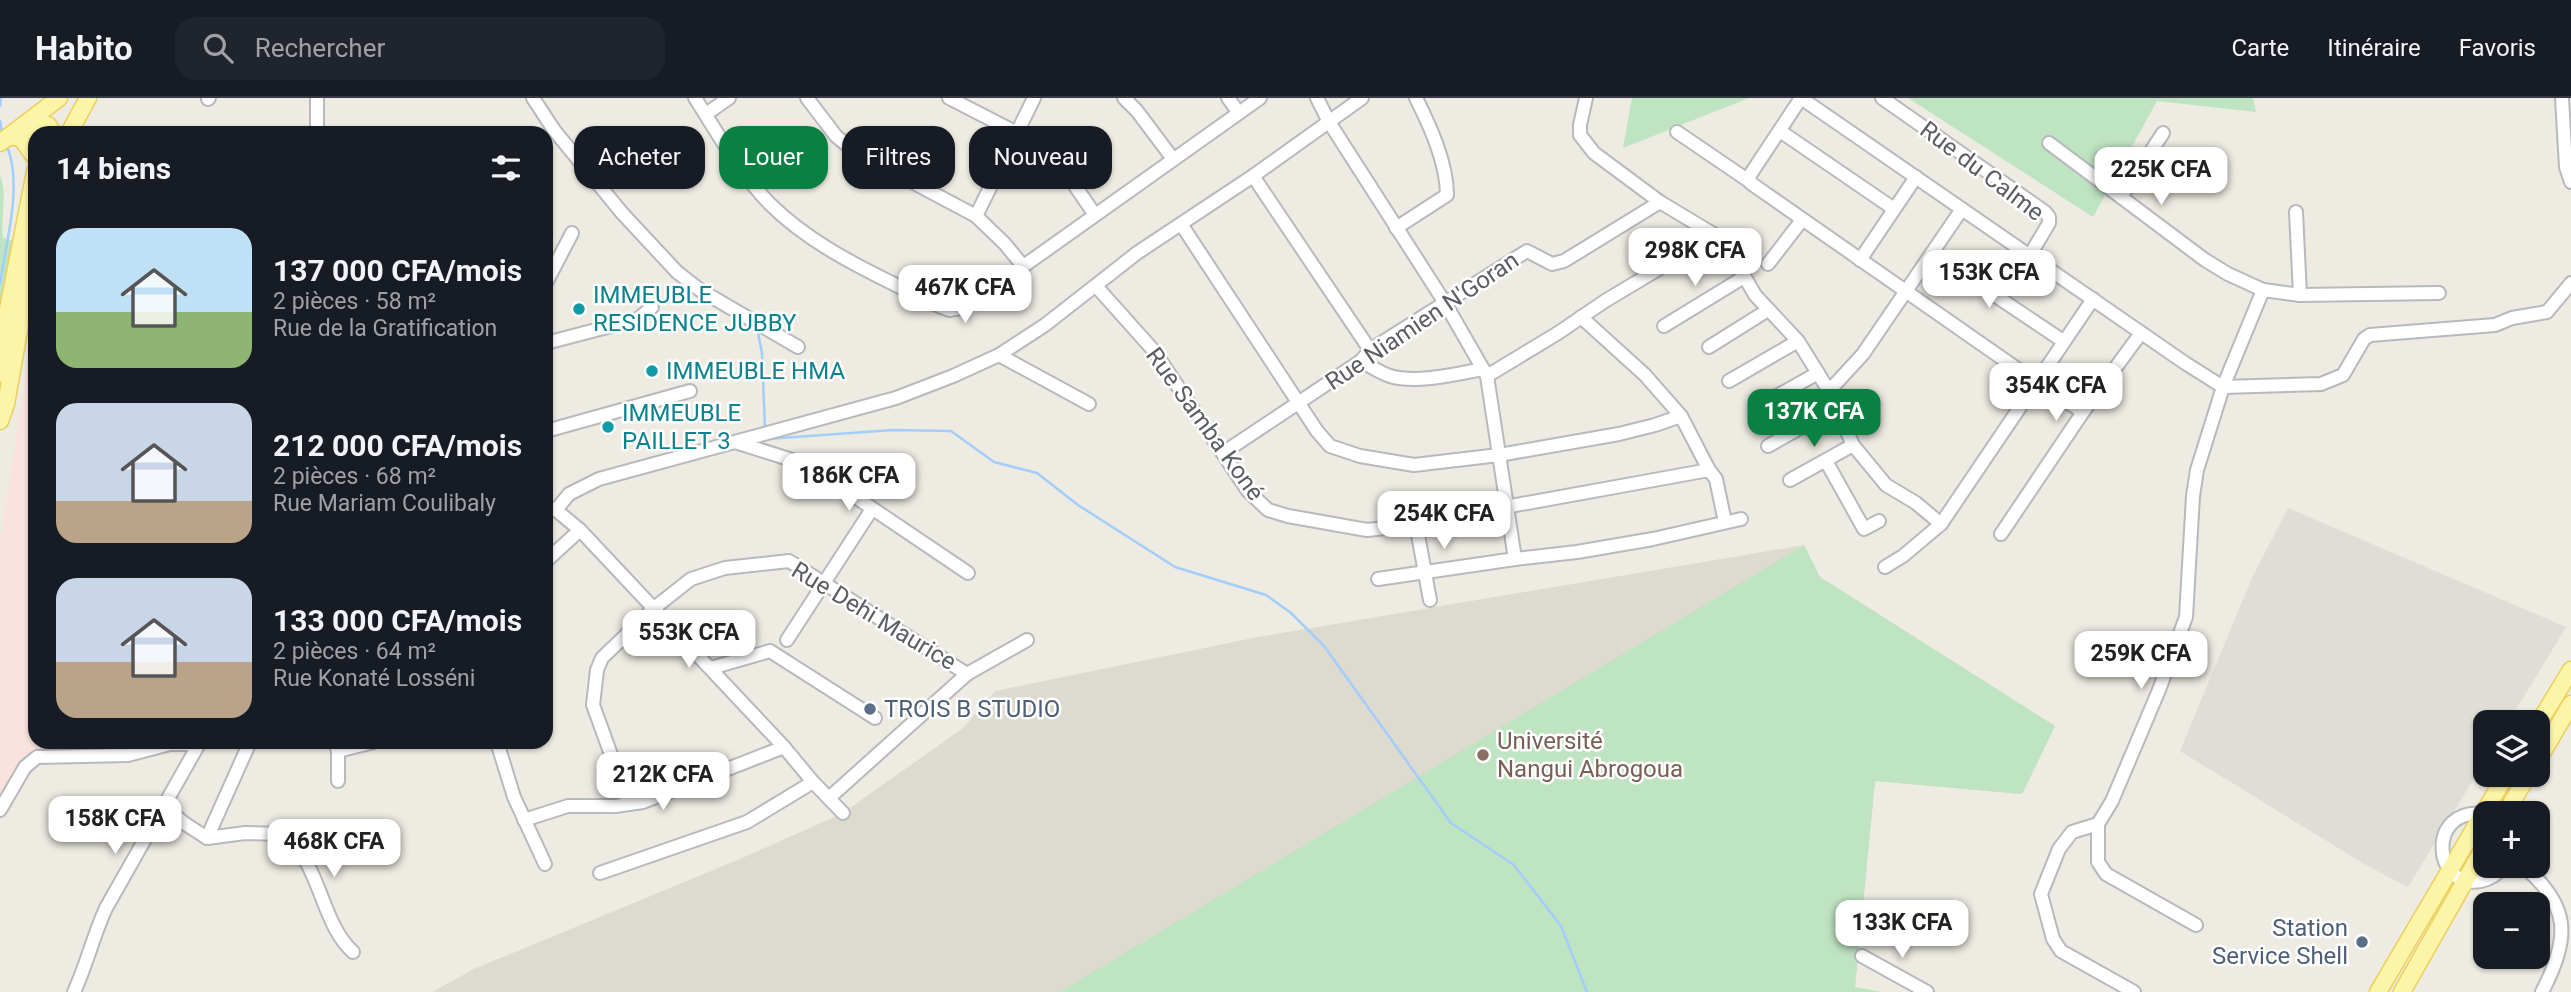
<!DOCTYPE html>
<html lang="fr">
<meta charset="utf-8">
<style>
body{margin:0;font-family:Roboto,sans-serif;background:#20242c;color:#f1f3f6;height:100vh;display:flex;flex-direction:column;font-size:26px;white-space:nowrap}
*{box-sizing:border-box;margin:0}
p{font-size:23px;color:#9ea1a6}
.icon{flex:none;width:38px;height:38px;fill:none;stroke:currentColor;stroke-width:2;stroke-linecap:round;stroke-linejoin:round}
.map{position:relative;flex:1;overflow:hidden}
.side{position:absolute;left:28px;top:28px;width:525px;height:623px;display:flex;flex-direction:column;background:#171b24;border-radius:21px;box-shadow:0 2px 5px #0004}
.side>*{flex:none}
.banner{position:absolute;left:574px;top:28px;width:665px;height:63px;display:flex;gap:14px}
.controls{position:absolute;left:2473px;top:612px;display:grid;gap:14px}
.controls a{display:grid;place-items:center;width:77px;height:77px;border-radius:14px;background:#171b24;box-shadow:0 2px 5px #0004;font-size:35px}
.price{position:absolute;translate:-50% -60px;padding:0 16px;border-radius:14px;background:#fff;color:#222;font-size:23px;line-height:46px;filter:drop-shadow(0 2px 4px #0008)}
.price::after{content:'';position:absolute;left:50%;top:42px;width:21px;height:16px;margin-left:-10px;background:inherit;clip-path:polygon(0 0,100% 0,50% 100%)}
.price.selected{background:#0b8043;color:#fff}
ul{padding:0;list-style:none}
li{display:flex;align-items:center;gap:21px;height:175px;padding:0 28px}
li span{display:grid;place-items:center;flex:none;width:196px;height:140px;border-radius:21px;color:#555}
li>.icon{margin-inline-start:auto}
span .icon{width:84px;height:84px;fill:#fffc;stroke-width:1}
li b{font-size:30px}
h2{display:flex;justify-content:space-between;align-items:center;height:84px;padding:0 28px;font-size:30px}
.tag{padding:0 24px;border-radius:21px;background:#171b24;box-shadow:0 2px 5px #0004;font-size:24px;line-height:63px}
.tag.selected{background:#0b8043;color:#fff}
header{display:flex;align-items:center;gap:42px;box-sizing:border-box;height:98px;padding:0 35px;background:#171b24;border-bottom:2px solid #363941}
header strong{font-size:33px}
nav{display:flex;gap:38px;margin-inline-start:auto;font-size:24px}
.search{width:490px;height:63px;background:#20242c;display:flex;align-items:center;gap:18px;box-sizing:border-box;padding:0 24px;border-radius:21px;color:#9ea1a6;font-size:26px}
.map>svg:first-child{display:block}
.industrial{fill:#deddd6}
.education{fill:#dddad0}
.medical{fill:#fae3de}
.green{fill:#bfe4c2}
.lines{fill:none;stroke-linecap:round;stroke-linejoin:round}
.stream{stroke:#a3cefc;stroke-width:2.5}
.minor-casing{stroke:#b7b9be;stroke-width:16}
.major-casing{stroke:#eccf5c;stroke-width:19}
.minor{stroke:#fff;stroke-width:12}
.major{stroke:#fcf5a8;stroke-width:16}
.culture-dot{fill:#0f9aa8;stroke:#fff;stroke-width:2.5}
.service-dot{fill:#5c6f8a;stroke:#fff;stroke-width:2.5}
.education-dot{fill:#8d6e63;stroke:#fff;stroke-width:2.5}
.labels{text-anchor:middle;stroke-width:5;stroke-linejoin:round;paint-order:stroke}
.street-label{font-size:24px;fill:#5a5d62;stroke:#fff}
.culture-label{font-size:24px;fill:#0d838f;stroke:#fff;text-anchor:start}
.service-label{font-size:24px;fill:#4e5e75;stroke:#fff;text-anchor:start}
.education-label{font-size:24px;fill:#785e54;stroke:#fff;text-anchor:start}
</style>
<header>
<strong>Habito</strong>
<div class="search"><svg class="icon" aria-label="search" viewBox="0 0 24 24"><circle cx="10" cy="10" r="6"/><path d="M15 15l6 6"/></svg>Rechercher</div>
<nav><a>Carte</a><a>Itinéraire</a><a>Favoris</a></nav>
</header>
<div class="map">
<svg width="2571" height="894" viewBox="0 0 2571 894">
<rect width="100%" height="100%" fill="#edebe2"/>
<path class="industrial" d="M2288 410 2566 529 2508 625H2485V662L2408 789 2364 766 2180 653 2252 480Z"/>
<path class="education" d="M1804 447 1820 479 2055 628 2022 696 1875 683 1855 889 1881 894H432L474 871 740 761 843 715 963 630 995 593 1258 539Z"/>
<path class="medical" d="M32 235H35V644H136L126 664 41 662 0 715V445Z"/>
<g class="green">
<path d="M1632 0H1749L1623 50Z"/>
<path d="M1908 0H2253L2256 14 2157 3 2093 119Z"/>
<path d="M0 77C8 97 0 119 3 140L18 144 0 297Z"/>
<path d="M1804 447 1820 479 2055 628 2022 696 1875 683 1855 889 1881 894H1060Z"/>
</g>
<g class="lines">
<g class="stream">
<path d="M0 8 1 0"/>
<path d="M0 23 2 35"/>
<path d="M0 186C6 144 23 88 7 48"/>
<path d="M757 230 762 255 765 331"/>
<path d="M767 341 893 332 951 333 994 364 1037 375 1078 407 1175 469 1266 497 1291 515 1324 548 1451 725 1514 767 1561 828 1587 894"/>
</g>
<g class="minor-casing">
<g id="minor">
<path d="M317 0V35"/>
<path d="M533 0 554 32 622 115 677 174 700 192 798 249"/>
<path d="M695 0C717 34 741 77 770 106 805 141 851 165 896 187 914 196 931 206 950 212L966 209 1260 0"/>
<path d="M807 0 836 38 854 53 976 118 1005 146 1023 168"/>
<path d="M949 0 1017 35 1065 73 1095 117"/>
<path d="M1124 0 1137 13 1173 61"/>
<path d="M1228 0 1239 15"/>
<path d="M1317 0 1329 24 1445 205 1487 278 1515 461"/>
<path d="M1586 0 1580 27V37L1594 55 1660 104 1715 137 1732 157 1755 197 1798 243 1829 293 1853 347 1886 387 1916 405 1941 426"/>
<path d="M1801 0 2185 265 2223 289 2321 286 2343 277 2364 241 2370 237 2495 227 2512 220 2547 214 2571 185"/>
<path d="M1801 0 1750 77 1749 83 1752 86 2036 284 2083 314"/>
<path d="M1882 0 2045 114 2049 119V125L2030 157"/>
<path d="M2562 0 2566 69 2571 84"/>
<path d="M208 1 209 0"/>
<path d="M706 16 729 0"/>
<path d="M1780 33 1894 111"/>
<path d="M1677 34 1749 83"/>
<path d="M2049 45 2205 162 2228 176 2263 192"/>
<path d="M1253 78 1370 252"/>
<path d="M2121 99 2163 35"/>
<path d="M2296 114 2300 197"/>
<path d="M976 118 1034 0"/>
<path d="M1181 126 1317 333 1330 348 1360 358 1414 367 1499 357 1619 336 1655 327 1681 318"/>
<path d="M1396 130 1447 97C1447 65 1430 28 1416 0"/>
<path d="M1932 155 2063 243"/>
<path d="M1860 162 1916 79"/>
<path d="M1768 166 1802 122"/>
<path d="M546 185 572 135"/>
<path d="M1096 188 1154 253 1248 393 1268 412 1288 418 1367 432 1395 429 1709 372"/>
<path d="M1581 219 1645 277 1681 318 1709 372 1716 381 1725 424"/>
<path d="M1664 228 1744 179"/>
<path d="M546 245 638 221 652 209"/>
<path d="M1709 249 1768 212"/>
<path d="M999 257 1089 306"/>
<path d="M1361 263C1370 268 1380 275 1390 278 1416 286 1457 276 1483 271"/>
<path d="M1487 278 1558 235 1605 203 1715 137"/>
<path d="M1729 283 1798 243"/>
<path d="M1829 293 1863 256 1962 111"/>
<path d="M1766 304 1818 275"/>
<path d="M546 333 690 293"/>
<path d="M735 344 808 367 968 475"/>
<path d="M1768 348 1837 309"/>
<path d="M1223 355 1361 263 1370 252 1527 153 1552 166 1564 163 1660 104"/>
<path d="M1826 363 1864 431 1879 423"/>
<path d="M1790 382 1853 347"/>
<path d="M546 409 556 412 580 432 784 649 813 684 843 715"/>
<path d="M556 412 569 396 599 381 896 300 953 278 999 257 1045 227 1137 155 1253 78 1362 0"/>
<path d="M1416 426 1430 502"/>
<path d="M2001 436 2083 314 2141 235"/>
<path d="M546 463 580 432"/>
<path d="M1885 469 1903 458 1941 426 2093 201"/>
<path d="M1378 481 1515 461 1577 454 1653 441 1741 421"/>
<path d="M787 542 872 411"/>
<path d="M711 570 770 553 875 620"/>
<path d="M335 644 338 653V683"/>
<path d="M497 644 514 699 545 766"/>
<path d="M338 653 374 644"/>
<path d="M829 700 967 576"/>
<path d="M629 706 593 607 597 572 602 560 653 511 691 481 725 470 789 463 967 576 1027 542"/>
<path d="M163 707 184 725 207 740 245 735 285 736 375 751"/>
<path d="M0 712 25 669 37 659 128 657 170 646H199"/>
<path d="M2485 716C2426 708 2432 792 2481 783 2491 781 2498 776 2504 768"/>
<path d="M524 722 568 708H615L643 704 784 649"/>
<path d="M2098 726 2072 734 2059 751 2041 796 2053 841 2061 853 2134 894"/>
<path d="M285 736C322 770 321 825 353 854"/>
<path d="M207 740 250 644"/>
<path d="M2523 768C2571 808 2570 840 2542 894"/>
<path d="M600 775 747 724 813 684"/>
<path d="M2196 827 2106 776 2098 764V726L2112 703 2159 592 2186 519 2193 398 2197 372 2223 289 2263 192 2300 197 2439 195"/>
<path d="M1862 858 1927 894"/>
<path d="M74 894C87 866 93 838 106 810L200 644"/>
</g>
</g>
<g class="major-casing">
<g id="major">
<path d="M26 28 42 26 48 27 53 35"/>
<path d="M69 35 88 0"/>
<path d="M9 39H35"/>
<path d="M21 40 35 59"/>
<path d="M0 45 59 0"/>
<path d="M0 276 8 211 35 74"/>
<path d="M0 323 6 306 35 142"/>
<path d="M2538 626 2571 572"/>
<path d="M2538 662 2571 606"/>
<path d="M2505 716 2528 677"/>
<path d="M2378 894 2506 677"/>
<path d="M2402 894 2485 748"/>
</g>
</g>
<use href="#minor" class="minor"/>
<use href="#major" class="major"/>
</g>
<g class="culture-dot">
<circle cx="579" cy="211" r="7"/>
<circle cx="652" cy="273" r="7"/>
<circle cx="608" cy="329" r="7"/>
</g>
<g class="service-dot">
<circle cx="870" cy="611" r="7"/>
<circle cx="2362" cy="844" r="7"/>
</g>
<circle class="education-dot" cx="1483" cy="657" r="7"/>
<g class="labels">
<g class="street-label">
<text transform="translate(1982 73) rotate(37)" y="8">Rue du Calme</text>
<text transform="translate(1422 223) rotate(-34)" y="8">Rue Niamien N'Goran</text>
<text transform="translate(1205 326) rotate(54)" y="8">Rue Samba Koné</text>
<text transform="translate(874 518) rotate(31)" y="8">Rue Dehi Maurice</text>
</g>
<g class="culture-label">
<text x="593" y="205">IMMEUBLE<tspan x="593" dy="28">RESIDENCE JUBBY</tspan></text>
<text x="666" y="281">IMMEUBLE HMA</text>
<text x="622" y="323">IMMEUBLE<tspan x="622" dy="28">PAILLET 3</tspan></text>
</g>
<g class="service-label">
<text x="884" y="619">TROIS B STUDIO</text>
<text x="2348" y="838" text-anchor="end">Station<tspan x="2348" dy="28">Service Shell</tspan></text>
</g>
<g class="education-label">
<text x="1497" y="651">Université<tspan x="1497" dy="28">Nangui Abrogoua</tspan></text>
</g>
</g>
</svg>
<div class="controls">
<a><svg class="icon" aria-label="layers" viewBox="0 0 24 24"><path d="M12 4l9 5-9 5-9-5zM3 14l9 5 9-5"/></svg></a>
<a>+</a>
<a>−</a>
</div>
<b class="price" style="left:2161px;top:109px">225K CFA</b>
<b class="price" style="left:1695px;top:190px">298K CFA</b>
<b class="price" style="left:1989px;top:212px">153K CFA</b>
<b class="price" style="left:965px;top:227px">467K CFA</b>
<b class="price" style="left:2056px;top:325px">354K CFA</b>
<b class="price selected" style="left:1814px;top:351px">137K CFA</b>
<b class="price" style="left:849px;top:415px">186K CFA</b>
<b class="price" style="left:1444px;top:453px">254K CFA</b>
<b class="price" style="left:689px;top:572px">553K CFA</b>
<b class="price" style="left:2141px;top:593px">259K CFA</b>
<b class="price" style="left:663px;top:714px">212K CFA</b>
<b class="price" style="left:115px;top:758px">158K CFA</b>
<b class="price" style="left:334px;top:781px">468K CFA</b>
<b class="price" style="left:1902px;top:862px">133K CFA</b>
<div class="banner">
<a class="tag">Acheter</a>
<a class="tag selected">Louer</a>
<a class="tag">Filtres</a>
<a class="tag">Nouveau</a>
</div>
<section class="side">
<h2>14 biens<svg class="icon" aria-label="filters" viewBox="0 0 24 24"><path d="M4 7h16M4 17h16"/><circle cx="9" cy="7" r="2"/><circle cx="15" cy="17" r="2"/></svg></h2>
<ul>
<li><span style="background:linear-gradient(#bfe0f5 60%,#8fb573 0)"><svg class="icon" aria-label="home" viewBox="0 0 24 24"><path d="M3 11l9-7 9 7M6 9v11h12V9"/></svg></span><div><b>137 000 CFA/mois</b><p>2 pièces · 58 m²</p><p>Rue de la Gratification</p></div></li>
<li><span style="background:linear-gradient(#c9d6e8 70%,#b9a48a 0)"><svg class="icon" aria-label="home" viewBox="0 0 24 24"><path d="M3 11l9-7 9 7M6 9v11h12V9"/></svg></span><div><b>212 000 CFA/mois</b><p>2 pièces · 68 m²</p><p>Rue Mariam Coulibaly</p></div></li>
<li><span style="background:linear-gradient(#c9d6e8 60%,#b9a48a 0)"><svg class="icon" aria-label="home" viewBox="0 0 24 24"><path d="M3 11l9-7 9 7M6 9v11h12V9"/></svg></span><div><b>133 000 CFA/mois</b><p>2 pièces · 64 m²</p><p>Rue Konaté Losséni</p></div></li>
</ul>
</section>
</div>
